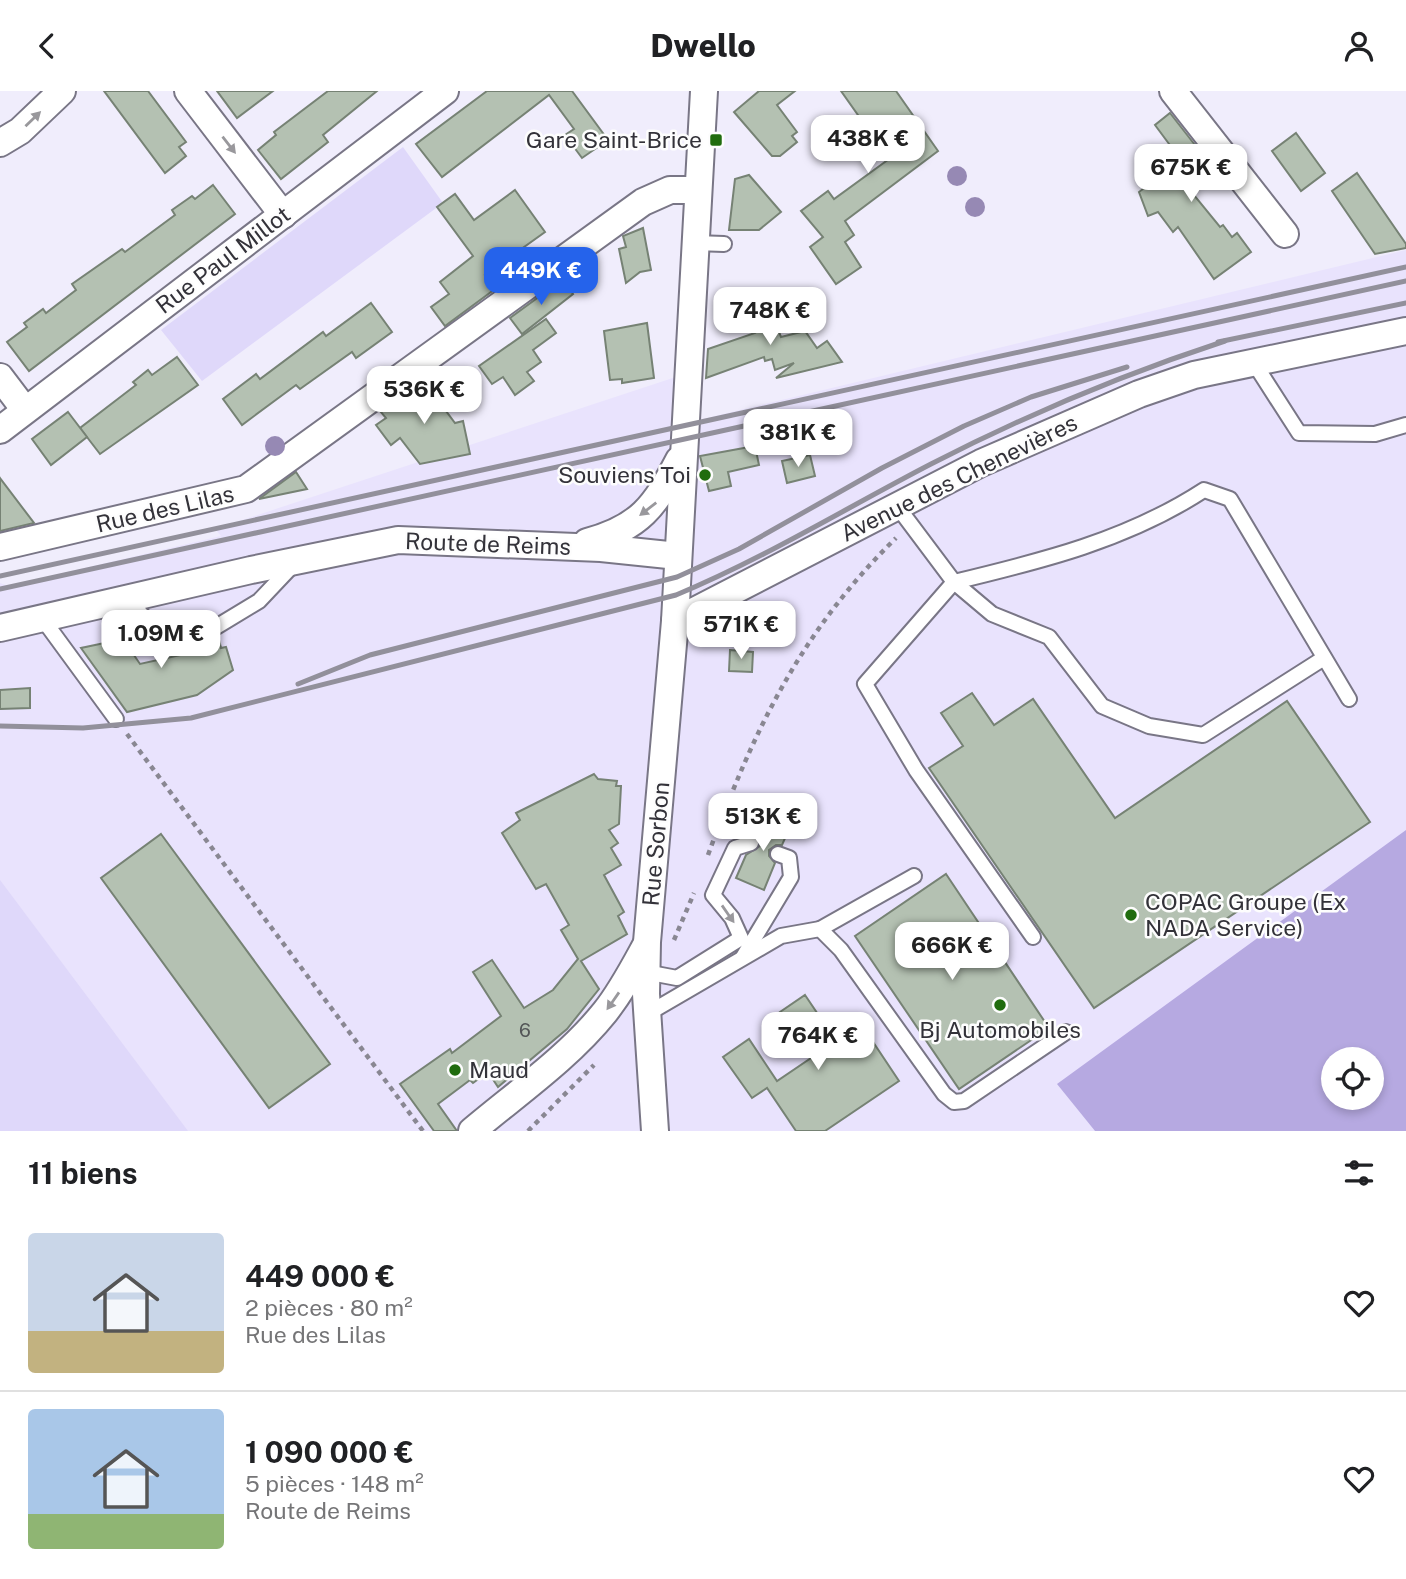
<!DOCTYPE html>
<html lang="fr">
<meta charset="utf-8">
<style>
body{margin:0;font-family:"Public Sans",sans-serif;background:#f6f6f6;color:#202124;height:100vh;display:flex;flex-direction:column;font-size:26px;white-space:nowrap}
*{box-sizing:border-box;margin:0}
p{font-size:23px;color:#757577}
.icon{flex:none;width:38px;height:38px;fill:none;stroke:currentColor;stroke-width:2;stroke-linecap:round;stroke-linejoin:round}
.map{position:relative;height:1040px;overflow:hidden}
.sheet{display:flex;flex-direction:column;background:#fff;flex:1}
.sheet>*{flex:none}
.controls{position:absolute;left:1321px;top:956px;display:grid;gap:14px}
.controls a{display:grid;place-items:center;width:63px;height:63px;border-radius:50%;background:#fff;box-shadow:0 4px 10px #0003;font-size:35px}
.price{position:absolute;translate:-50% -60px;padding:0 16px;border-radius:14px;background:#fff;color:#222;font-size:23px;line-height:46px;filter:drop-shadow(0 2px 4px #0008)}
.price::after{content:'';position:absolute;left:50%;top:42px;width:21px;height:16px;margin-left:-10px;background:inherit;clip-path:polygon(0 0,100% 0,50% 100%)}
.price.active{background:#2563eb;color:#fff}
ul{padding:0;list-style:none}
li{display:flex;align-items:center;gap:21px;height:175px;padding:0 28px}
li+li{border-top:2px solid #e0e0e0}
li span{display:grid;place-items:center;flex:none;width:196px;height:140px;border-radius:7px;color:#555}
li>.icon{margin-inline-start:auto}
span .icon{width:84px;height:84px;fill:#fffc;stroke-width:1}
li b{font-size:30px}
h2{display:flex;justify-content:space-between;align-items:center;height:84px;padding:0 28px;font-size:30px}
header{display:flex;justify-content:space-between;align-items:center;height:91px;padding:0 28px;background:#fff;font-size:32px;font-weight:800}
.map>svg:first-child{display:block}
.built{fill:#e9e3fd}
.green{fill:#dfd8fa}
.forest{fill:#b6a9e1;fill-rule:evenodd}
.building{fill:#b4c1b2;stroke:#768274;stroke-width:2}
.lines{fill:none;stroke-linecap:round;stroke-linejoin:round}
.service-casing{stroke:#797686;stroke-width:18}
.minor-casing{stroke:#797686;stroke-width:30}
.path{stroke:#898792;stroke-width:4.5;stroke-dasharray:5 5;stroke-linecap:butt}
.service{stroke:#fff;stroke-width:14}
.minor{stroke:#fff;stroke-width:26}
.rail{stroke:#92909b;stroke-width:5}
.tree{fill:#9689b4}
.oneway{fill:#99989c}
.poi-dot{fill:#206c0e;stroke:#fdfdfd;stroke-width:2.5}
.labels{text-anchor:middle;stroke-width:5;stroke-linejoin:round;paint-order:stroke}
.number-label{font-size:19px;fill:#535657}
.poi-label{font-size:23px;fill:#333239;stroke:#fdfdfd;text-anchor:end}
.street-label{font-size:23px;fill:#333239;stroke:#fdfdfd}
</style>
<header><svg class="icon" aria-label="back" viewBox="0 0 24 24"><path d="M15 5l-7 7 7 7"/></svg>Dwello<svg class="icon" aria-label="person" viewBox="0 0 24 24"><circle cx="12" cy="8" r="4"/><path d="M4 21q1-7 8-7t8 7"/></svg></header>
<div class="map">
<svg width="1406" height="1040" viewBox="0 0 1406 1040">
<rect width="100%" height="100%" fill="#f0edfc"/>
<path class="built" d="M1406 159V766L1058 994 1095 1040H0V492L8 495 221 445 215 438 688 282 686 332Z"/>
<g class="green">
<path d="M403 56 443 112 202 290 161 239Z"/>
<path d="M0 789 188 1040H0Z"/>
</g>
<path class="forest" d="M1406 739V1040H1095L1057 993ZM1334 968H1372V1006H1334Z"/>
<g class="building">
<path d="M104 0H148L186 51 179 56 186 65 165 82Z"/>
<path d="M217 0H273L237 27Z"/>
<path d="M328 0H377L323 44 328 51 281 88 258 59 276 44 274 41Z"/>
<path d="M487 0H572L608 49 582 67 565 44 574 38 549 4 442 86 416 53Z"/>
<path d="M759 0H795L777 14 797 41 792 45 797 51 780 65H772L734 21Z"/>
<path d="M841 0H896L938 60 845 130 854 144 845 151 861 176 836 193 810 156 823 146 801 120 828 100 834 108 889 68Z"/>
<path d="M1170 22 1209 72 1202 78 1210 89 1193 103 1220 136 1223 134 1232 146 1237 142 1251 161 1214 188 1178 136 1173 141 1158 121 1148 125 1139 101 1181 69 1155 34Z"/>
<path d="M1296 42 1325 82 1301 100 1272 60Z"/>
<path d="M1357 82 1406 153V157L1375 163 1332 100Z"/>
<path d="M749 84 781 121 759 139H729L735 88Z"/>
<path d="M213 94 235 123 29 280 7 251 27 236 24 232 43 218 46 222 76 199 72 193 122 158 125 161 175 124 172 119 192 105 195 108Z"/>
<path d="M515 99 545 141 485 184 495 198 445 235 431 216 449 203 440 191 473 165 437 116 455 103 474 129Z"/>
<path d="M643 137 651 179 640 181 626 192 619 158 626 156 623 145Z"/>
<path d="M562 189 573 203 522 243 510 227Z"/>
<path d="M766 206 781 246 805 240 817 257 827 250 842 271 776 287 794 272 775 279 772 268 765 270 764 266 706 287 708 258 755 242 744 215Z"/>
<path d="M371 212 392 241 356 267 352 261 300 298 296 294 242 334 223 308 256 283 260 288 323 241 326 245Z"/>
<path d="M546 228 556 242 533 259 541 271 527 281 534 290 515 304 503 286 492 293 479 275Z"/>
<path d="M647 232 654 287 622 292V288L610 289 604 240Z"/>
<path d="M177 266 198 294 100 363 80 337 136 294 133 291 148 279 152 284Z"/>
<path d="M423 289 455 332 463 330 470 363 420 373 400 347 391 354 376 334 386 327 380 320Z"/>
<path d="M68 321 87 346 51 374 32 348Z"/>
<path d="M755 355 759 374 728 381 731 395 709 400 700 365Z"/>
<path d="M810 364 815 385 787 392 782 370Z"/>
<path d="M296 381 307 398 259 408Z"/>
<path d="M0 387 34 432 0 440Z"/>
<path d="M214 525 207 532V540L218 545 221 557 226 556 233 579 197 604 127 621 81 557 123 548 140 573 194 561 191 552 197 547V541L192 535 183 531Z"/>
<path d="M730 559 753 561 752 581 729 580Z"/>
<path d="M30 597V617L0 618V599Z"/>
<path d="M972 602 994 634 1033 608 1115 727 1287 610 1370 731 1094 917 929 677 963 655 941 622Z"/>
<path d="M594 683 598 688 617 690 616 695H621L619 733 609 739 618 752 611 757 621 774 604 784 624 821 618 825 627 843 581 870 599 898 567 938 498 996 488 981 473 992 470 989 438 1013 457 1040H434L400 993 450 958 452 962 501 925 473 881 492 869 524 917 553 899 578 868 561 839 569 834 546 793 536 798 502 742 520 729 516 722Z"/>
<path d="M763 724 790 736 782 754H776L769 759V765L775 772 764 799 736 787 746 764 760 755V749L755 743Z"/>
<path d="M161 743 330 973 269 1017 101 787Z"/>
<path d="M946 783 1049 937 959 998 855 845Z"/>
<path d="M805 904 836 950 861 933 899 990 825 1040H796L767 997 752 1007 723 966 749 948 777 990 811 967 780 921Z"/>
</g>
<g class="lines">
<g class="service-casing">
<g id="service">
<path d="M695 152 724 153"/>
<path d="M1254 272 1299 342 1375 343 1406 334"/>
<path d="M897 415 954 491 865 593 916 679 1033 846"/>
<path d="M954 491C1042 470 1127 449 1204 399L1230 408 1349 608"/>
<path d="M954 491 992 523 1049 546 1102 615 1149 635 1203 644 1324 567"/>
<path d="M127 508 163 546 188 543"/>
<path d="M42 527 116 628"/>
<path d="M216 536 259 510 293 474"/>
<path d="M820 838 914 785"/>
<path d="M743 866 791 786 789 767 778 763"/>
<path d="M646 878 656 883 677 887 741 847 732 827 713 804 735 757 751 752"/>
<path d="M647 923 781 845 820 838 841 859 944 1003 954 1011 964 1010 1066 941"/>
</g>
</g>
<g class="minor-casing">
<g id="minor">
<path d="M188 0 283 124"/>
<path d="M1173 0 1285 143"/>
<path d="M0 52 20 40 62 0"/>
<path d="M0 286 25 319"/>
<path d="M0 339 445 0"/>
<path d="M587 451C640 437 655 415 679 369"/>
<path d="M0 456 246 398 643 111 670 99H698"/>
<path d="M675 530 981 372 1139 303 1194 284 1406 240"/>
<path d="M0 537 251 479 398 449 601 457 678 465"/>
<path d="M472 1040C517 1002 568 967 605 921 621 901 633 878 645 856"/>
<path d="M655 1040 646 903 647 851 675 530 704 0"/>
</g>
</g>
<g class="path">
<path d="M127 643 423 1040"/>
<path d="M708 764C753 641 800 541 896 447"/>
<path d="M674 849 694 802"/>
<path d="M528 1040 594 974"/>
</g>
<use href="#service" class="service"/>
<use href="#minor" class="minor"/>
<g class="rail">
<path d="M1218 251 1406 212"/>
<path d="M0 485 1406 176"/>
<path d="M0 498 1406 190"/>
<path d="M298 593 370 564 677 486 739 458 882 377 964 335 1031 306 1127 276"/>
<path d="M0 635 83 637 191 627 676 504C765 467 846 417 931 373 1026 324 1124 283 1225 250"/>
</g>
</g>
<g class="tree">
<circle cx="957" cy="85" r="10"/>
<circle cx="975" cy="116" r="10"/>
<circle cx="275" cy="355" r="10"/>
</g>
<defs><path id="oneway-solid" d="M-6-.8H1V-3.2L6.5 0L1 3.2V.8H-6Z" transform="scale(1.75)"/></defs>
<g class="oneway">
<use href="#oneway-solid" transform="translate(33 28) rotate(-44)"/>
<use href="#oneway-solid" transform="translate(229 54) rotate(52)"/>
<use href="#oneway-solid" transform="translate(648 418) rotate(142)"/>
<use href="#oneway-solid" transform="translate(728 823) rotate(55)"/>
<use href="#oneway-solid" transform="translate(613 910) rotate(125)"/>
</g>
<g class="poi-dot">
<rect x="709" y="42" width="14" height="14" rx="3.5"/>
<circle cx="705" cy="384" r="7"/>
<circle cx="1131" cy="824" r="7"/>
<circle cx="1000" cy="914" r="7"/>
<circle cx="455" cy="979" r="7"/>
</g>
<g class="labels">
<g class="number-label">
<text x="525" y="946">6</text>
</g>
<g class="poi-label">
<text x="702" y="57">Gare Saint-Brice</text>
<text x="691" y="392">Souviens Toi</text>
<text x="1145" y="819" text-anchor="start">COPAC Groupe (Ex<tspan x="1145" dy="26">NADA Service)</tspan></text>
<text x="1000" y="947" text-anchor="middle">Bj Automobiles</text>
<text x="469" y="987" text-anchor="start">Maud</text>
</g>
<g class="street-label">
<text transform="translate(223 169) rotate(-37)" y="8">Rue Paul Millot</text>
<text transform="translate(959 387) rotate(-26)" y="8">Avenue des Chenevières</text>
<text transform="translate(165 418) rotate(-13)" y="8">Rue des Lilas</text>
<text transform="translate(488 453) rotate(2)" y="8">Route de Reims</text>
<text transform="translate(656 753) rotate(-85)" y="8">Rue Sorbon</text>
</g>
</g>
</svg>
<div class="controls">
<a><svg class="icon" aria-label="locate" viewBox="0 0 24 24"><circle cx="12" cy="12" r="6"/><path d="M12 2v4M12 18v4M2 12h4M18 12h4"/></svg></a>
</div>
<b class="price" style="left:868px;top:84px">438K €</b>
<b class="price" style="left:1191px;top:113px">675K €</b>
<b class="price active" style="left:541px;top:216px">449K €</b>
<b class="price" style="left:770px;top:256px">748K €</b>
<b class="price" style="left:424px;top:335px">536K €</b>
<b class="price" style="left:798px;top:378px">381K €</b>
<b class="price" style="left:741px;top:570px">571K €</b>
<b class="price" style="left:161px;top:579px">1.09M €</b>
<b class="price" style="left:763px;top:762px">513K €</b>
<b class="price" style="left:952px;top:891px">666K €</b>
<b class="price" style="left:818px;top:981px">764K €</b>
</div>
<section class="sheet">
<h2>11 biens<svg class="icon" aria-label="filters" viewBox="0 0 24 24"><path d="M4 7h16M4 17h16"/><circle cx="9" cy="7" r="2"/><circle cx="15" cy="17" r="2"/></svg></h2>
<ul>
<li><span style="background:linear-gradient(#c9d6e8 70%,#c2b280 0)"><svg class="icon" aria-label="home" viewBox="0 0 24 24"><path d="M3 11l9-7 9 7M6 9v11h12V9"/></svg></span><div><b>449 000 €</b><p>2 pièces · 80 m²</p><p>Rue des Lilas</p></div><svg class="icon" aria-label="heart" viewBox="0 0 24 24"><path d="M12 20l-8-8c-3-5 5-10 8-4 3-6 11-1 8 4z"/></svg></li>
<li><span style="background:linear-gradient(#a9c7e8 75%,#8fb573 0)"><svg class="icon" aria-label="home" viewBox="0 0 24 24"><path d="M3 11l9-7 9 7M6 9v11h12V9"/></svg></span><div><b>1 090 000 €</b><p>5 pièces · 148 m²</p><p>Route de Reims</p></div><svg class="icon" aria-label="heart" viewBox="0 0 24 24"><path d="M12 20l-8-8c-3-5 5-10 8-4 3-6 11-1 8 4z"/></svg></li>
</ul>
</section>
